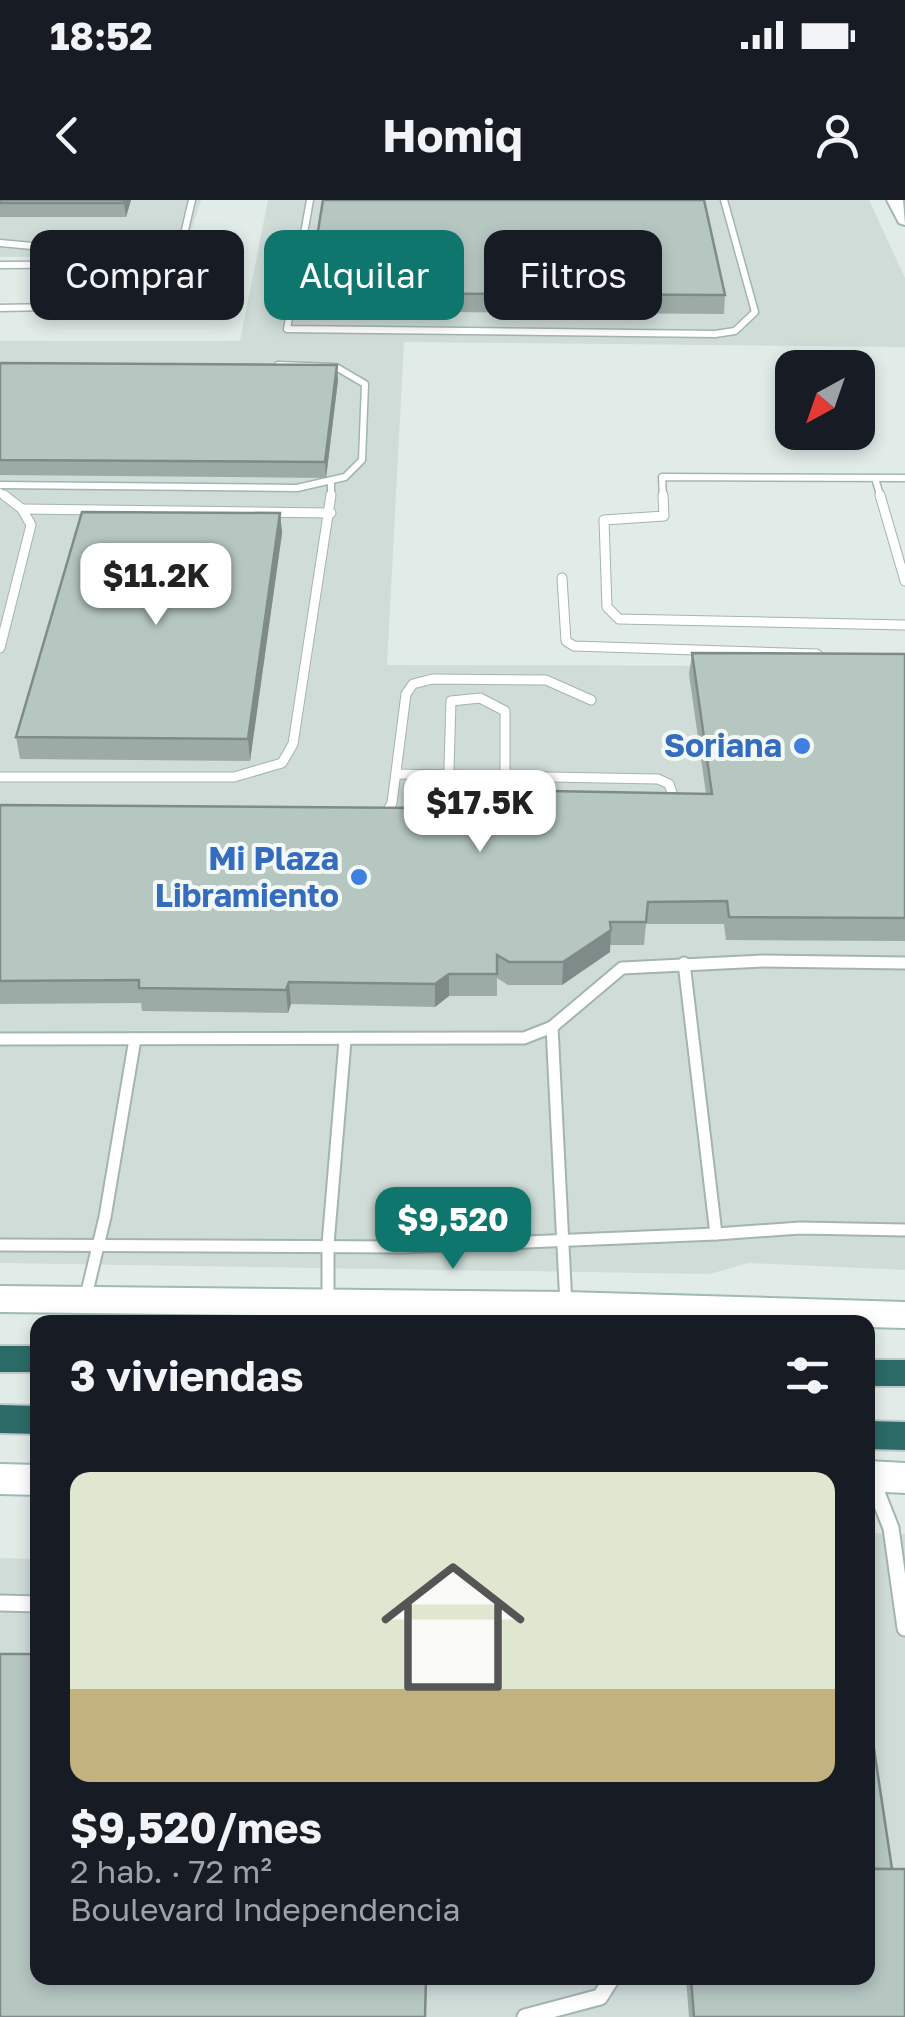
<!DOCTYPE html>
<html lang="es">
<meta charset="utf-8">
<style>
body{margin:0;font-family:"Golos Text",sans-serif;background:#242831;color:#f1f3f6;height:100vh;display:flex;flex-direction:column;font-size:38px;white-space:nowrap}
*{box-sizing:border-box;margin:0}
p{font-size:32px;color:#9ea1a6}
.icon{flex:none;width:55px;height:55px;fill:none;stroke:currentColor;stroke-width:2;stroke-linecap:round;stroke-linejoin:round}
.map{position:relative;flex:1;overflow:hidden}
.sheet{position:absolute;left:30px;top:1115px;width:845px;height:670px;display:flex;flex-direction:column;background:#171b24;border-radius:20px;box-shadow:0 5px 15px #0003}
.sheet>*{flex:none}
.guide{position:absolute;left:30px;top:30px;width:845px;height:90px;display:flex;gap:20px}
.needle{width:65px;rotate:220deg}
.fabs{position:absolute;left:775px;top:150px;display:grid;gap:20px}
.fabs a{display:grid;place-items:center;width:100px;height:100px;border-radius:20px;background:#171b24;box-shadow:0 5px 15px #0003;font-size:50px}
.price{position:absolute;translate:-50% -85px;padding:0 22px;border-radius:20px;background:#fff;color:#222;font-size:32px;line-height:65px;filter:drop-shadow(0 2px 5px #0008)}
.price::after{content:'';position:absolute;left:50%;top:60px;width:30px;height:22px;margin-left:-15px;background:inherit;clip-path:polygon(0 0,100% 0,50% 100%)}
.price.current{background:#0f766e;color:#fff}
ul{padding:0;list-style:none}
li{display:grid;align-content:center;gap:20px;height:530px;padding:0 40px}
li span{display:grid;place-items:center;height:310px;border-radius:20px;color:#555}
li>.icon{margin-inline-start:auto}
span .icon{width:180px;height:180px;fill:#fffc;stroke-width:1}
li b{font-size:42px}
h2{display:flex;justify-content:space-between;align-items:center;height:120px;padding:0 40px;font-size:42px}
.chip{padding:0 35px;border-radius:20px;background:#171b24;box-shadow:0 5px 15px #0003;font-size:35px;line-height:90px}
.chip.current{background:#0f766e;color:#fff}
.status{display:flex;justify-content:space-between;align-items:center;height:70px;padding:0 50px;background:#171b24;direction:ltr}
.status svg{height:28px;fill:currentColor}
header{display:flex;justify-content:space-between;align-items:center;height:130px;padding:0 40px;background:#171b24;font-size:45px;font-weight:700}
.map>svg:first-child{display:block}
.built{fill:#cfdcd8}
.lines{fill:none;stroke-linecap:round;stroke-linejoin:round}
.lane-far3-casing{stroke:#a4b4b1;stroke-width:9}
.lane-far2-casing{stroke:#a4b4b1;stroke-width:11}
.lane-far1-casing{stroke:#a4b4b1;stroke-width:15}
.lane-casing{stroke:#a4b4b1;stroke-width:19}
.secondary-casing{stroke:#9fb9b3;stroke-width:4}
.highway-casing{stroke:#c1c9c8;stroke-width:4}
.lane-far3{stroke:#fff;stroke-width:6}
.lane-far2{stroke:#fff;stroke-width:9}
.lane-far1{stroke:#fff;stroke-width:11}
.lane{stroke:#fff;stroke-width:15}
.secondary{fill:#fff;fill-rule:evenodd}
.highway{fill:#2b6b67;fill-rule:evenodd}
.wall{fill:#9daba7}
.shaded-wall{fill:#7f8b88}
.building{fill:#b6c7c2;stroke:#7f8b88;stroke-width:2.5}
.shop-dot{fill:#3f7fe0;stroke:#f2f9f6;stroke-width:4}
.labels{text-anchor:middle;stroke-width:8;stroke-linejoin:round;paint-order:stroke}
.shop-label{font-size:32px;font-weight:bold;fill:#366cbe;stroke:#f2f9f6;text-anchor:end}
</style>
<div class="status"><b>18:52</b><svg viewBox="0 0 49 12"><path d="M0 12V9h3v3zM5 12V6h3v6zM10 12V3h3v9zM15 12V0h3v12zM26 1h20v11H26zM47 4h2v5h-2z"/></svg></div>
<header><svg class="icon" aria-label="back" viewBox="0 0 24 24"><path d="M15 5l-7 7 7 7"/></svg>Homiq<svg class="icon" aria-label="person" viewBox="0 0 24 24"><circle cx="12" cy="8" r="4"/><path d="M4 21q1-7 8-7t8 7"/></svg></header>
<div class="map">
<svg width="905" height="1817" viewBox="0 0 905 1817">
<rect width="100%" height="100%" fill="#e1ece9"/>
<g class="built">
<path d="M0 0H201L183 56 0 57Z"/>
<path d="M268 0H869L905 78V147L404 142 387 465 905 466V1070L748 1063 710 1074 0 1063V141H240Z"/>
<path d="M868 1333 905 1334V1817H0V1358L37 1359 38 1778H868Z"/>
</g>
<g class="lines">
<g class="lane-far3-casing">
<g id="lane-far3">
<path d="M310 0 287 129 715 134 735 131 755 112 724 0"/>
<path d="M0 43 43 47 48 53 45 65"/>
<path d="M0 65 177 64 192 0"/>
<path d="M0 108 154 105 173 95 177 64"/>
<path d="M875 278 881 298"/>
<path d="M331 283V298"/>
<path d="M0 285 297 288 345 277 362 260 365 184 336 167 278 165"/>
<path d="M0 292 8 298"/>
<path d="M663 298 662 277 905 278"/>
</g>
</g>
<g class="lane-far2-casing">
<g id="lane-far2">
<path d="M663 295 664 316 604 320 607 407 619 419 905 425"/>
<path d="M880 295 905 381"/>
<path d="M22 309 331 313"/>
<path d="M562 378 566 441 574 446 817 454"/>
<path d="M0 448 31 325 22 309 4 295"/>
<path d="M396 574 658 579 669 584 676 604"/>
<path d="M0 577H234L282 563 293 544 331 295"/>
<path d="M448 600 451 501 480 498 505 511V575"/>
<path d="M382 620 392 603 406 494 413 484 432 479 546 480 591 500"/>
</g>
</g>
<g class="lane-far1-casing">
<g id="lane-far1">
<path d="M684 763 716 1034 800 1028 905 1030"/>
<path d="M552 827 566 1105"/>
<path d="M0 839 524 838 552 827 622 768 763 761 905 763"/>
<path d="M0 1045 403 1047 716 1034"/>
<path d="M85 1100 105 1017 135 839"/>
<path d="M328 1101V1044L345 841"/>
</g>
</g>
<g class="lane-casing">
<g id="lane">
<path d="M872 1280 891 1328 905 1428"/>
<path d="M0 1403 38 1404"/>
<path d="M525 1817 600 1797 612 1778"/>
</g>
</g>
<g class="secondary-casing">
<g id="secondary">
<path d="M887 0H903L905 25 899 23Z"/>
<path d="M0 1086 566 1092 905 1102V1128L868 1127V1122L0 1112Z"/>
<path d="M868 1261 905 1263V1293L868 1291Z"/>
<path d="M0 1264 38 1265V1295L0 1294Z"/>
</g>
</g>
<g class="highway-casing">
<g id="highway">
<rect x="0" y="1146" width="38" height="26"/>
<rect x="868" y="1160" width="37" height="26"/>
<path d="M0 1205 38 1206V1234L0 1233Z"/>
<path d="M868 1221 905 1222V1250L868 1249Z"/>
</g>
</g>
<use href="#lane-far3" class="lane-far3"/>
<use href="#lane-far2" class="lane-far2"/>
<use href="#lane-far1" class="lane-far1"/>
<use href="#lane" class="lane"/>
<use href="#secondary" class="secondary"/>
<use href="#highway" class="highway"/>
</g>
<g class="wall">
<path d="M0 0H131L126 17H0Z"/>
<path d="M308 93 725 95 724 114 309 111Z"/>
<path d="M0 163 338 180 326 278 0 275Z"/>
<path d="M280 313 282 333 250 561 20 559 16 537Z"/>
<path d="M692 453 905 454V741L726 740 724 724H646L644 745H610V752L562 785H508L497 778V796H449L435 807 291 804 288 813 142 811 141 803 0 804V605L422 608 479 605 485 608 706 594 689 474Z"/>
<path d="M686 1778H868L905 1817H689Z"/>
</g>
<g class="shaded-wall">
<path d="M125 0H131L126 17 124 3Z"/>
<path d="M337 165 338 180 326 278 325 262Z"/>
<path d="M280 313 282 333 250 561 248 539Z"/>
<path d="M611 730 610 752 562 785 563 762Z"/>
<path d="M449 774V796L435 807V784Z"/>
<path d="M289 782 291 804 288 813 286 790Z"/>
</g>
<g class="building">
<path d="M0 0H125L124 3H0Z"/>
<path d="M323 0H704L725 95 308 93Z"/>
<path d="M0 163 337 165 325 262 0 260Z"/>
<path d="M82 312 280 313 248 539 16 537Z"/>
<path d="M692 453 905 454V718L729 717 727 701 648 702 646 722H610L611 730 563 762H509L497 755V774H449L435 784 289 782 286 790 139 788V780L0 781V605L422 608 425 589 476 590 479 605 485 608 490 606 491 590 712 594Z"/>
<path d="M0 1454H38V1778H426L425 1817H0Z"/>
<path d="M868 1509 892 1669H868Z"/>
<path d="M868 1669H905V1817H694L691 1778H868Z"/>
</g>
<g class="shop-dot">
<circle cx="802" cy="546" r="10"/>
<circle cx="359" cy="677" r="10"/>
</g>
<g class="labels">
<g class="shop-label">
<text x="782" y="557">Soriana</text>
<text x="339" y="670">Mi Plaza<tspan x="339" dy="37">Libramiento</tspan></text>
</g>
</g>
</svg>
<div class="fabs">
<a><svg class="needle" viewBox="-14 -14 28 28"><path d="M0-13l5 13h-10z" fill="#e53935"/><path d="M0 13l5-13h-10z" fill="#9ea1a6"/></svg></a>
</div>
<b class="price" style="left:156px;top:428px">$11.2K</b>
<b class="price" style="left:480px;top:655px">$17.5K</b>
<b class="price current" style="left:453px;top:1072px">$9,520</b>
<div class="guide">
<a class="chip">Comprar</a>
<a class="chip current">Alquilar</a>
<a class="chip">Filtros</a>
</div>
<section class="sheet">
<h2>3 viviendas<svg class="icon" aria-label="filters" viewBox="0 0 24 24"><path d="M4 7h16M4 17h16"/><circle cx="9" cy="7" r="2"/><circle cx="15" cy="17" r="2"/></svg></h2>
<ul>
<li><span style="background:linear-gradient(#dfe7d0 70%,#c2b280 0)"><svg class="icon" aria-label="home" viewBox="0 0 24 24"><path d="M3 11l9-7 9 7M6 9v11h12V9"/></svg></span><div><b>$9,520/mes</b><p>2 hab. · 72 m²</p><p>Boulevard Independencia</p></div></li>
</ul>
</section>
</div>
